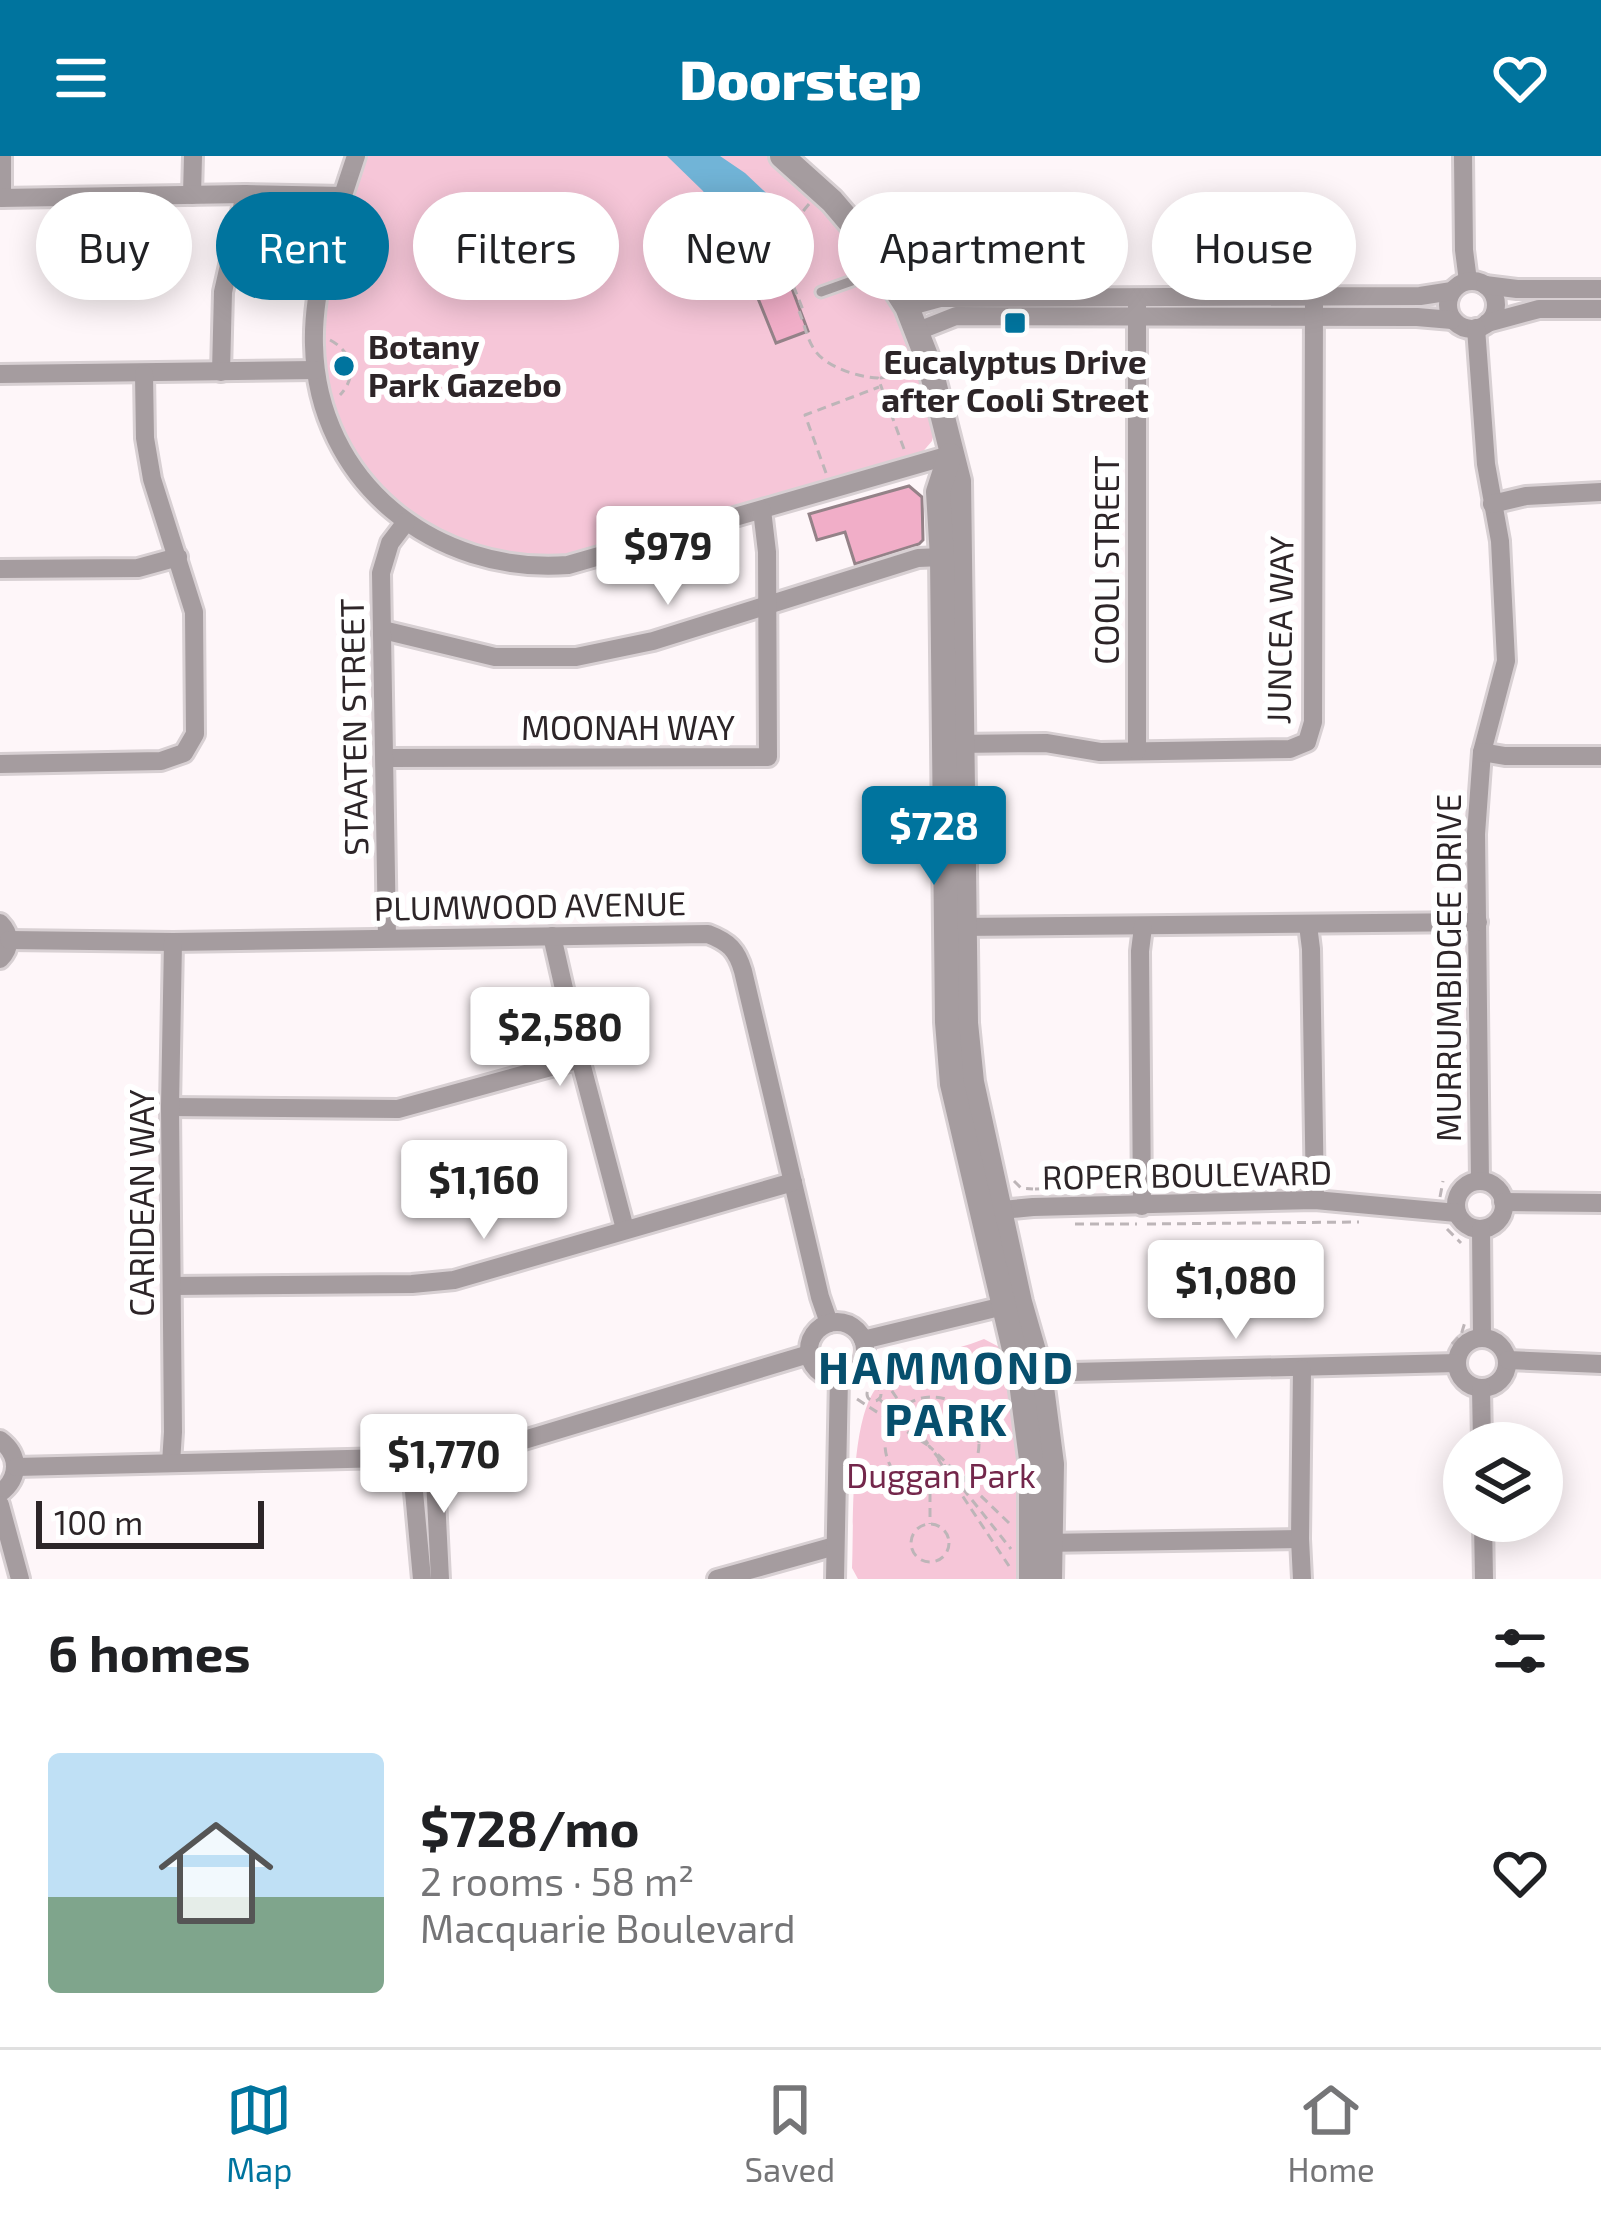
<!DOCTYPE html>
<meta charset="utf-8">
<style>
body{margin:0;font-family:"Exo 2",sans-serif;background:#f6f6f6;color:#202124;height:100vh;display:flex;flex-direction:column;font-size:45px;white-space:nowrap}
*{box-sizing:border-box;margin:0}
p{font-size:39px;color:#757577}
.icon{flex:none;width:66px;height:66px;fill:none;stroke:currentColor;stroke-width:2;stroke-linecap:round;stroke-linejoin:round}
.map{position:relative;height:1423px;overflow:hidden}
.drawer{display:flex;flex-direction:column;background:#fff;flex:1}
.drawer>*{flex:none}
.hud{position:absolute;left:36px;top:36px;width:1530px;height:108px;display:flex;gap:24px}
.tools{position:absolute;left:1443px;top:1266px;display:grid;gap:24px}
.tools a{display:grid;place-items:center;width:120px;height:120px;border-radius:50%;background:#fff;box-shadow:0 6px 30px #0003;font-size:60px}
.scale{position:absolute;left:36px;bottom:30px;width:228px;box-sizing:border-box;padding-left:12px;border:6px solid #2d2528;border-top:0;font-size:33px;line-height:42px;white-space:nowrap;color:#2d2528;-webkit-text-stroke:9px #fff;paint-order:stroke}
.price{position:absolute;translate:-50% -102px;padding:0 27px;border-radius:12px;background:#fff;color:#222;font-size:39px;line-height:78px;filter:drop-shadow(0 3px 6px #0008)}
.price::after{content:'';position:absolute;left:50%;top:72px;width:36px;height:27px;margin-left:-18px;background:inherit;clip-path:polygon(0 0,100% 0,50% 100%)}
.price.active{background:#00749e;color:#fff}
ul{padding:0;list-style:none}
li{display:flex;align-items:center;gap:36px;height:300px;padding:0 48px}
li span{display:grid;place-items:center;flex:none;width:336px;height:240px;border-radius:12px;color:#555}
li>.icon{margin-inline-start:auto}
span .icon{width:144px;height:144px;fill:#fffc;stroke-width:1}
li b{font-size:51px}
h2{display:flex;justify-content:space-between;align-items:center;height:144px;padding:0 48px;font-size:51px}
.pill{padding:0 42px;border-radius:54px;background:#fff;box-shadow:0 6px 30px #0003;font-size:42px;line-height:108px}
.pill.active{background:#00749e;color:#fff}
header{display:flex;justify-content:space-between;align-items:center;height:156px;padding:0 48px;background:#00749e;color:#fff;font-size:54px;font-weight:800}
.tab-bar{display:flex;justify-content:space-around;align-items:center;height:168px;border-top:3px solid #e0e0e0;background:#fff;font-size:33px;color:#757577}
.tab-bar a{display:grid;justify-items:center;gap:6px}
.tab-bar .active{color:#00749e}
.map>svg:first-child{display:block}
.green{fill:#f6c6d8}
.water{fill:#71b4d7}
.building{fill:#f1aec8;stroke:#948288;stroke-width:3}
.lines{fill:none;stroke-linecap:round;stroke-linejoin:round}
.service-casing{stroke:#d8d0d3;stroke-width:15}
.minor-casing{stroke:#d8d0d3;stroke-width:24}
.tertiary-casing{stroke:#d8d0d3;stroke-width:30}
.path{stroke:#bdb5b8;stroke-width:3;stroke-dasharray:9 6;stroke-linecap:butt}
.service{stroke:#a59c9f;stroke-width:9}
.minor{stroke:#a59c9f;stroke-width:18}
.tertiary{stroke:#a59c9f;stroke-width:24}
.poi-dot{fill:#00749e;stroke:#fff;stroke-width:4.5}
.labels{text-anchor:middle;stroke-width:12;stroke-linejoin:round;paint-order:stroke}
.poi-label{font-size:33px;font-weight:bold;fill:#2d2528;stroke:#fff;text-anchor:start}
.street-label{font-size:33px;fill:#2d2528;stroke:#fff}
.park-label{font-size:33px;fill:#73274b;stroke:#fff}
.district-label{font-size:45px;font-weight:bold;letter-spacing:3px;fill:#074f6d;stroke:#fff}
</style>
<header><svg class="icon" aria-label="menu" viewBox="0 0 24 24"><path d="M4 6h16M4 12h16M4 18h16"/></svg>Doorstep<svg class="icon" aria-label="heart" viewBox="0 0 24 24"><path d="M12 20l-8-8c-3-5 5-10 8-4 3-6 11-1 8 4z"/></svg></header>
<div class="map">
<svg width="1601" height="1423" viewBox="0 0 1601 1423">
<rect width="100%" height="100%" fill="#fef6f9"/>
<g class="green">
<path d="M363 0H769L831 54 910 175 935 272 932 285 920 299 603 395 539 404 480 395 411 361 373 327 347 287 323 222 320 184 324 143Z"/>
<path d="M984 1183 1007 1195 1022 1267 1024 1423H858L852 1412C854 1369 849 1257 880 1228 908 1202 949 1197 984 1183Z"/>
</g>
<path class="water" d="M667 0H720L745 17 779 49 783 58 782 66C766 72 744 78 728 75L703 35Z"/>
<g class="building">
<path d="M788 122 808 175 776 187 755 135Z"/>
<path d="M909 330 922 341 923 384 919 388 855 408 845 376 817 384 809 358Z"/>
</g>
<g class="lines">
<g class="service-casing">
<path id="service" d="M821 136 880 115"/>
</g>
<g class="minor-casing">
<g id="minor">
<path d="M2 0V42"/>
<path d="M356 0C337 57 312 128 314 189 317 326 435 419 568 409L950 299"/>
<path d="M1463 0 1464 94 1468 125"/>
<path d="M192 39 193 0"/>
<path d="M0 42 245 38 343 40"/>
<circle cx="1472" cy="149" r="24"/>
<path d="M1485 129 1517 133H1601"/>
<path d="M907 151 940 142 1420 140 1452 135"/>
<path d="M1487 167 1539 153H1601"/>
<path d="M1476 172 1486 308 1500 385 1506 505 1482 596 1476 678 1480 1025"/>
<path d="M918 175 956 160 1417 161 1452 164"/>
<path d="M221 216 223 136 245 38"/>
<path d="M0 218 315 214"/>
<path d="M1492 348 1526 340 1601 336"/>
<path d="M0 413 138 412 178 401"/>
<path d="M383 474 495 501H576L653 485 918 402 942 401"/>
<path d="M954 588 1046 587 1100 596 1290 593 1307 586 1313 566 1314 141"/>
<path d="M1137 594V149"/>
<path d="M1482 596 1505 600H1601"/>
<path d="M385 602 768 601 767 396 762 354"/>
<path d="M0 608 161 605 184 597 195 578 194 456 152 323 145 282 144 218"/>
<path d="M0 767C11 778 11 792 0 803"/>
<path d="M1308 769 1311 793 1315 1044"/>
<path d="M955 771 1478 766"/>
<path d="M552 780 580 903 625 1073"/>
<path d="M387 781 381 417 390 387 406 366"/>
<path d="M9 784 173 786 708 778C729 786 737 794 743 815L820 1141 829 1167"/>
<path d="M170 951 398 953 580 903"/>
<circle cx="1480" cy="1049" r="24"/>
<path d="M1503 1046 1601 1047"/>
<path d="M1142 1050 1140 795 1143 771"/>
<path d="M991 1055 1033 1051 1315 1044 1457 1057"/>
<path d="M1481 1073 1482 1181"/>
<path d="M173 1130 412 1128 454 1124 793 1026"/>
<circle cx="837" cy="1194" r="28"/>
<circle cx="1482" cy="1207" r="25"/>
<path d="M863 1184 1016 1147"/>
<path d="M1508 1204 1601 1208"/>
<path d="M1030 1217 1457 1207"/>
<path d="M1481 1232 1482 1287"/>
<path d="M0 1284C20 1299 20 1322 0 1337"/>
<path d="M434 1302 440 1423"/>
<path d="M411 1303 422 1423"/>
<path d="M171 1307 173 1276 170 951 173 786"/>
<path d="M16 1311 471 1300 809 1198"/>
<path d="M0 1349 20 1423"/>
<path d="M1483 1365 1484 1423"/>
<path d="M1041 1387 1300 1383"/>
<path d="M717 1423 835 1390"/>
<path d="M835 1423 839 1221"/>
<path d="M1302 1423 1300 1383 1302 1213"/>
</g>
</g>
<g class="tertiary-casing">
<g id="tertiary">
<path d="M782 0 832 45 861 79 907 151 930 210 959 325 966 867 972 926 1020 1146 1040 1216 1052 1308 1050 1423"/>
<path d="M950 299 938 336 942 401 947 866 952 928 1020 1219 1031 1303V1423"/>
</g>
</g>
<g class="path">
<path d="M809 48C772 92 784 105 803 154L799 155C804 167 807 183 814 193 825 211 858 221 878 222L904 293"/>
<path d="M330 184C353 196 358 220 340 239"/>
<path d="M880 222 912 217"/>
<path d="M826 317 805 259 879 231"/>
<path d="M1014 1025 1021 1032 1033 1033"/>
<path d="M1035 1033 1073 1032"/>
<path d="M1440 1041 1443 1025"/>
<path d="M1075 1068H1137"/>
<path d="M1147 1068 1359 1066"/>
<path d="M1447 1073 1461 1087"/>
<path d="M1452 1188 1461 1179 1465 1166"/>
<path d="M875 1210 928 1288"/>
<circle cx="874" cy="1238" r="7"/>
<circle cx="932" cy="1288" r="47"/>
<path d="M878 1242 924 1285"/>
<path d="M857 1243 929 1290"/>
<path d="M938 1303 1009 1410"/>
<path d="M930 1337V1368"/>
<path d="M1009 1367 929 1290 1011 1393"/>
<circle cx="930" cy="1387" r="19"/>
</g>
<use href="#service" class="service"/>
<use href="#minor" class="minor"/>
<use href="#tertiary" class="tertiary"/>
</g>
<g class="poi-dot">
<rect x="1003" y="155" width="24" height="24" rx="6"/>
<circle cx="344" cy="210" r="12"/>
</g>
<g class="labels">
<g class="poi-label">
<text x="368" y="203">Botany<tspan x="368" dy="38">Park Gazebo</tspan></text>
<text x="1015" y="218" text-anchor="middle">Eucalyptus Drive<tspan x="1015" dy="38">after Cooli Street</tspan></text>
</g>
<g class="street-label">
<text transform="translate(1107 404) rotate(-90)" y="12">COOLI STREET</text>
<text transform="translate(1280 474) rotate(-89)" y="12">JUNCEA WAY</text>
<text transform="translate(354 571) rotate(-91)" y="12">STAATEN STREET</text>
<text x="628" y="584">MOONAH WAY</text>
<text transform="translate(530 750) rotate(-1)" y="12">PLUMWOOD AVENUE</text>
<text transform="translate(1449 812) rotate(-90)" y="12">MURRUMBIDGEE DRIVE</text>
<text transform="translate(1187 1019) rotate(-1)" y="12">ROPER BOULEVARD</text>
<text transform="translate(142 1047) rotate(-90)" y="12">CARIDEAN WAY</text>
</g>
<g class="park-label">
<text x="941" y="1332">Duggan Park</text>
</g>
<g class="district-label">
<text x="947" y="1228">HAMMOND<tspan x="947" dy="52">PARK</tspan></text>
</g>
</g>
</svg>
<div class="tools">
<a><svg class="icon" aria-label="layers" viewBox="0 0 24 24"><path d="M12 4l9 5-9 5-9-5zM3 14l9 5 9-5"/></svg></a>
</div>
<div class="scale">100 m</div>
<b class="price" style="left:668px;top:452px">$979</b>
<b class="price active" style="left:934px;top:732px">$728</b>
<b class="price" style="left:560px;top:933px">$2,580</b>
<b class="price" style="left:484px;top:1086px">$1,160</b>
<b class="price" style="left:1236px;top:1186px">$1,080</b>
<b class="price" style="left:444px;top:1360px">$1,770</b>
<div class="hud">
<a class="pill">Buy</a>
<a class="pill active">Rent</a>
<a class="pill">Filters</a>
<a class="pill">New</a>
<a class="pill">Apartment</a>
<a class="pill">House</a>
</div>
</div>
<section class="drawer">
<h2>6 homes<svg class="icon" aria-label="filters" viewBox="0 0 24 24"><path d="M4 7h16M4 17h16"/><circle cx="9" cy="7" r="2"/><circle cx="15" cy="17" r="2"/></svg></h2>
<ul>
<li><span style="background:linear-gradient(#bfe0f5 60%,#7fa58c 0)"><svg class="icon" aria-label="home" viewBox="0 0 24 24"><path d="M3 11l9-7 9 7M6 9v11h12V9"/></svg></span><div><b>$728/mo</b><p>2 rooms · 58 m²</p><p>Macquarie Boulevard</p></div><svg class="icon" aria-label="heart" viewBox="0 0 24 24"><path d="M12 20l-8-8c-3-5 5-10 8-4 3-6 11-1 8 4z"/></svg></li>
</ul>
</section>
<nav class="tab-bar">
<a class="active"><svg class="icon" aria-label="map" viewBox="0 0 24 24"><path d="M3 6l6-2 6 2 6-2v14l-6 2-6-2-6 2zM9 4v14M15 6v14"/></svg>Map</a>
<a><svg class="icon" aria-label="saved" viewBox="0 0 24 24"><path d="M7 4h10v16l-5-4-5 4z"/></svg>Saved</a>
<a><svg class="icon" aria-label="home" viewBox="0 0 24 24"><path d="M3 11l9-7 9 7M6 9v11h12V9"/></svg>Home</a>
</nav>
